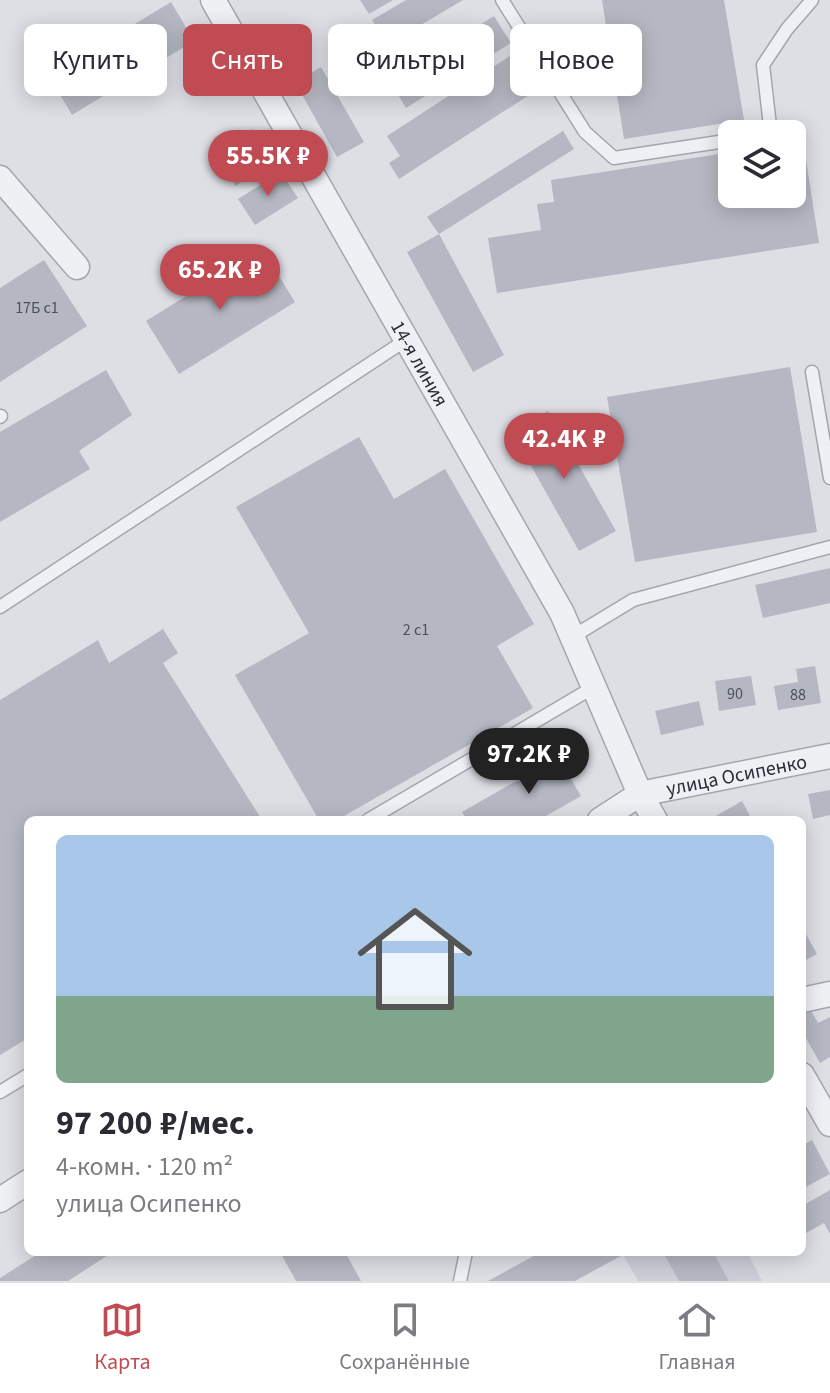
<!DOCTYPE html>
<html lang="ru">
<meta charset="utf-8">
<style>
body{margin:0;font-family:"Source Sans 3",sans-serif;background:#f2f2f3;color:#2b2b33;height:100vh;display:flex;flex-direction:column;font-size:30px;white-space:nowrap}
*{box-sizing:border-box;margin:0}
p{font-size:26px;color:#7c7c81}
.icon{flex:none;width:44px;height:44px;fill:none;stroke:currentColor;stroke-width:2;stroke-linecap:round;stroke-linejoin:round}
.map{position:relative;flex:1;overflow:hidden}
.side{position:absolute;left:24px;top:816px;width:782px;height:440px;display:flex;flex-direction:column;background:#fff;border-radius:12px;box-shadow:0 4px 20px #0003}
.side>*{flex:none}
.guide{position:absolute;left:24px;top:24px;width:782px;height:72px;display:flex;gap:16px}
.controls{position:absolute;left:718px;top:120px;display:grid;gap:16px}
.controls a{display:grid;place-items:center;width:88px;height:88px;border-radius:12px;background:#fff;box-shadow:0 4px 20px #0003;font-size:40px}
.price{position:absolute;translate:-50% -68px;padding:0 18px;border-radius:28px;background:#c14b53;color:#fff;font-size:26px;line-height:52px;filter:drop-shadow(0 2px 4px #0008)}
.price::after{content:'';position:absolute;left:50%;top:48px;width:24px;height:18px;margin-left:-12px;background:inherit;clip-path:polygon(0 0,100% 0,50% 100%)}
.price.active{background:#222;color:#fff}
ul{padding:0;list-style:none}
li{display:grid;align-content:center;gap:16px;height:424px;padding:0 32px}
li span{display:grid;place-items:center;height:248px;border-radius:12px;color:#555}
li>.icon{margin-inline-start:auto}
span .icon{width:144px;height:144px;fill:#fffc;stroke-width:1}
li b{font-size:34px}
.chip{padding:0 28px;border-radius:12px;background:#fff;box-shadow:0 4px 20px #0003;font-size:28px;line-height:72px}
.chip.active{background:#c14b53;color:#fff}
.menu{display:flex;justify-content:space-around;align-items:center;height:112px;border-top:2px solid #e1e1e2;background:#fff;font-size:22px;color:#7c7c81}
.menu a{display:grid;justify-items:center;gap:4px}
.menu .active{color:#c14b53}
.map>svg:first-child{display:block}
.built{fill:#cbced6}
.building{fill:#b5b8c2}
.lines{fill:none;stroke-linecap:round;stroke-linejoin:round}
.service-casing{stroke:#a3a6ae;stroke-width:15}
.minor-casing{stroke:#a3a6ae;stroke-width:27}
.service{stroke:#eff0f4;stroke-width:12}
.minor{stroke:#eff0f4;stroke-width:24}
.labels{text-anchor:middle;stroke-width:6;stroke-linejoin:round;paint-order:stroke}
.number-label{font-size:16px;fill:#4b505c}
.street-label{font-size:20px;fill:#282d3a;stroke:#eceef3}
</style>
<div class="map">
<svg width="830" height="1281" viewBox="0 0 830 1281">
<rect width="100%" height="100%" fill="#dddfe5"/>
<path class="built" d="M628 1252H747L762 1281H638L623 1254Z"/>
<g class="building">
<path d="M360 0H393L369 14Z"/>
<path d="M406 0H463L387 45 372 20Z"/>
<path d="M602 0H724L744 120 624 139Z"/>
<path d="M171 2 194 41 72 115 49 76Z"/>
<path d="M494 16 511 43 406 108 390 81Z"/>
<path d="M516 52 540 88 399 179 389 163 400 156 387 136Z"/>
<path d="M321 67 364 142 337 157 295 82Z"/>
<path d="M253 129 274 158 236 186 214 157Z"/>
<path d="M563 131 574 149 439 234 504 355 473 372 407 252 439 234 427 217Z"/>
<path d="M803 141 819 243 497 293 488 238 541 230 537 204 554 202 551 180 732 152V194H792V143Z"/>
<path d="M281 172 298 198 255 225 238 199Z"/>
<path d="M262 249 295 302 179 374 146 321Z"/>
<path d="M44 260 87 326 0 382V288Z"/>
<path d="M790 367 817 532 635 562 607 397Z"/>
<path d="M106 370 132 415 79 451 90 469 0 522V432Z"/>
<path d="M548 411 616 531 579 551 512 432Z"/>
<path d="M359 437 394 499 445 469 534 624 497 646 533 708 337 820H319L235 675 309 633 236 507Z"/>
<path d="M830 568V603L763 618 755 585Z"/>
<path d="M163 629 178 653 163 663 262 820H28V1038L0 1055V700L98 640 109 663Z"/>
<path d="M815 666 821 703 778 710 774 686 798 682 796 669Z"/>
<path d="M751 676 756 705 719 711 715 681Z"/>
<path d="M699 701 704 725 661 735 655 711Z"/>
<path d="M558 757 581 796 539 820H467L462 812Z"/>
<path d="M830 790V815L813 819 808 794Z"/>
<path d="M742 801 752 820H709Z"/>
<path d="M802 927 817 954 802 962Z"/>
<path d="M809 1007 818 1023 830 1017V1057L820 1063 802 1031V1011Z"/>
<path d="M812 1140 830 1174 802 1189V1146Z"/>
<path d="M830 1190V1234L824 1223 806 1233 802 1226V1206Z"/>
<path d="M41 1252H113L68 1281H0V1278Z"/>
<path d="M280 1252H345L361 1281H296Z"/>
<path d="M541 1252H628L575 1281H488Z"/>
<path d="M663 1252H713L729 1281H679Z"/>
</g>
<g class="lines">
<g class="service-casing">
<g id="service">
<path d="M502 0 585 132 614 158 732 140"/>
<path d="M763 134 770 126 763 65 787 29 812 0"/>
<path d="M812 372 830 478"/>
<path d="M0 417 1 416"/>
<path d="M0 607 406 340"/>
<path d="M572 637 633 600 830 547"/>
<path d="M368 820 594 687"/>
<path d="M0 1092 28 1075"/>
<path d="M460 1281 466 1252"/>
</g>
</g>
<g class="minor-casing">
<g id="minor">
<path id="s1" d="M213 0 562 613 640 794 655 820"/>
<path d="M0 178 77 267"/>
<path id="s2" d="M600 820 640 794 830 756"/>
<path d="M802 1000 830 994"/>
<path d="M802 1075 830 1124"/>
<path d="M0 1200 28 1182"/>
</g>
</g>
<use href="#service" class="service"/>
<use href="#minor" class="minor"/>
</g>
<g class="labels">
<g class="number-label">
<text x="37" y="313">17Б с1</text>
<text x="416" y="635">2 с1</text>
<text x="735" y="699">90</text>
<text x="798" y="700">88</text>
</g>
<g class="street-label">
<text dy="7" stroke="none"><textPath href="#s1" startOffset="418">14-я линия</textPath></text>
<text dy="7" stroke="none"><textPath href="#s2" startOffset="146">улица Осипенко</textPath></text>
</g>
</g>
</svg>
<div class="controls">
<a><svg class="icon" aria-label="layers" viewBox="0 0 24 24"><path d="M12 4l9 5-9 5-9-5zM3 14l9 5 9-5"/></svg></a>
</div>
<b class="price" style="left:268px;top:198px">55.5K ₽</b>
<b class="price" style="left:220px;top:312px">65.2K ₽</b>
<b class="price" style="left:564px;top:481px">42.4K ₽</b>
<b class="price active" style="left:529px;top:796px">97.2K ₽</b>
<div class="guide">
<a class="chip">Купить</a>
<a class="chip active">Снять</a>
<a class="chip">Фильтры</a>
<a class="chip">Новое</a>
</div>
<section class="side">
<ul>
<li><span style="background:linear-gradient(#a9c7e8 65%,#7fa58c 0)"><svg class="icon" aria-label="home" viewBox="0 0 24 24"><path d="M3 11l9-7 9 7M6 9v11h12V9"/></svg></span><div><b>97 200 ₽/мес.</b><p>4-комн. · 120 m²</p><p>улица Осипенко</p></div></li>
</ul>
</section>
</div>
<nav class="menu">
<a class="active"><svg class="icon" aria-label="map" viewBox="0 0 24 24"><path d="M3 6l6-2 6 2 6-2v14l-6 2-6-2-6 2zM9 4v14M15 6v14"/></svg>Карта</a>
<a><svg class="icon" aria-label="saved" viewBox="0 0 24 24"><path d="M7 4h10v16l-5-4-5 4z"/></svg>Сохранённые</a>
<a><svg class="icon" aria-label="home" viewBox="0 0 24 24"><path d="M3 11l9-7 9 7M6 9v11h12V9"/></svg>Главная</a>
</nav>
